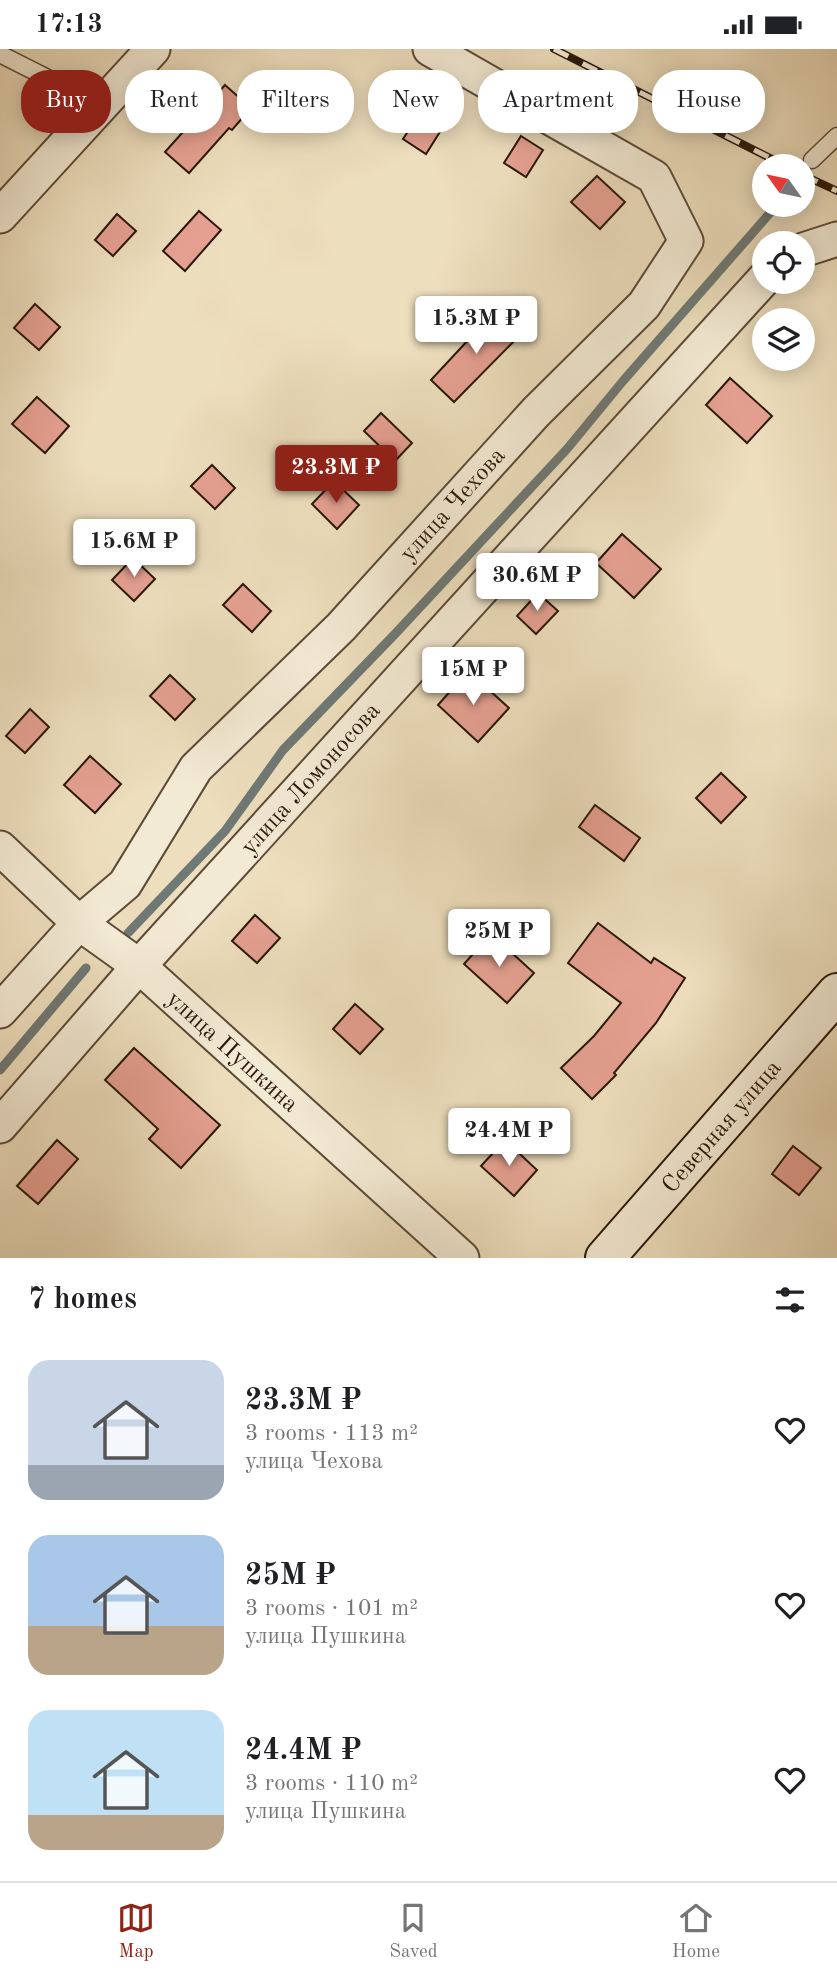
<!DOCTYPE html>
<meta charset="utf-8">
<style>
body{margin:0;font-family:"Old Standard TT",serif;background:#f6f6f6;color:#202124;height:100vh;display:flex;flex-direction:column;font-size:26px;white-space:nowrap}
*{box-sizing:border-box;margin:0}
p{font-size:23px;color:#757577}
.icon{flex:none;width:38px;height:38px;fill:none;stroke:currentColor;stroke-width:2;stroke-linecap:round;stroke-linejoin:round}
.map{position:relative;height:1209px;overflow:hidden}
.details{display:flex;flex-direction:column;background:#fff;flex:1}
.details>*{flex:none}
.guide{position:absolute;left:21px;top:21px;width:796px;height:63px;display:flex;gap:14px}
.needle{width:46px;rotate:303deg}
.fabs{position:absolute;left:752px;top:105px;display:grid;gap:14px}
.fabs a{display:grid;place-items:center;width:63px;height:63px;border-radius:50%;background:#fff;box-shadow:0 4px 18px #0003;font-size:35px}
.price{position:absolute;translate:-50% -60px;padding:0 16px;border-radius:7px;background:#fff;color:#222;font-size:23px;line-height:46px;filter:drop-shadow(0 2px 4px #0008)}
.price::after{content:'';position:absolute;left:50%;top:42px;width:21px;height:16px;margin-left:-10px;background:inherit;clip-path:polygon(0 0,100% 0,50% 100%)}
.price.active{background:#8f2418;color:#fff}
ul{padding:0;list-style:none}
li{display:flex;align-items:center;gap:21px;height:175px;padding:0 28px}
li span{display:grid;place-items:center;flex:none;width:196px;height:140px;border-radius:21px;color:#555}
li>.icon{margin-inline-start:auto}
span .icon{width:84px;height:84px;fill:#fffc;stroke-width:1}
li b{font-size:30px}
h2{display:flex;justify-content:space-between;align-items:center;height:84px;padding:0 28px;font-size:30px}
.chip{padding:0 24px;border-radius:28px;background:#fff;box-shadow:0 4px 18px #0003;font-size:24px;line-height:63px}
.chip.active{background:#8f2418;color:#fff}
.status{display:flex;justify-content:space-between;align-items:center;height:49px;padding:0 35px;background:#fff;direction:ltr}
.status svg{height:19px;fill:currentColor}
.menu{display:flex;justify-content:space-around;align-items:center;height:98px;border-top:2px solid #e0e0e0;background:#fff;font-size:19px;color:#757577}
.menu a{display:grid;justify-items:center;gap:4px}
.menu .active{color:#8f2418}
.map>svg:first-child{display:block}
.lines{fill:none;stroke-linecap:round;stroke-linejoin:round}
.stream{stroke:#6f7975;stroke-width:9}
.building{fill:#e5a091;stroke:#2b180b;stroke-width:2}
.service-casing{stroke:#5c4a38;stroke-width:19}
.minor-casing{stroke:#5c4a38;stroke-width:37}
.secondary-casing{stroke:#2b180b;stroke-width:42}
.service{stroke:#f3ead4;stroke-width:16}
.minor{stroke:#f3ead4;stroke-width:33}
.secondary{stroke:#f3ead4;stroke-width:38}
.rail-casing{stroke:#2b180b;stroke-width:8}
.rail{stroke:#f3ead4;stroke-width:5;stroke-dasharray:16;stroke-linecap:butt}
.labels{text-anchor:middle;stroke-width:5;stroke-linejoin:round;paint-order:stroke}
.street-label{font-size:24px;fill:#2b180b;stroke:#f3ead4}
</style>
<div class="status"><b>17:13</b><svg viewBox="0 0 49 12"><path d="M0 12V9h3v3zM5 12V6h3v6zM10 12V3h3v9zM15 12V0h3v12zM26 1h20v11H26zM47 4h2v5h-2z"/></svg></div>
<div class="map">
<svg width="837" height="1209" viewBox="0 0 837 1209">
<rect width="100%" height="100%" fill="#eddebd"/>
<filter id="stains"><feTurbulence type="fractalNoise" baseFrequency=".00286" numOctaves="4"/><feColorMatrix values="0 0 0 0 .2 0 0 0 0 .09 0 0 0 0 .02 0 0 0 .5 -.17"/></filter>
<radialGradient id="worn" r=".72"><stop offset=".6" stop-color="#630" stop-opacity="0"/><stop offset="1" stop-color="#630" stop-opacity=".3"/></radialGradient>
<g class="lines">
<g class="stream">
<path d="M803 126 812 111"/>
<path d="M128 884 225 782 283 701 395 585 567 400 623 332 777 156"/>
<path d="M0 1021 86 919"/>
</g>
</g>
<g class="building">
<path d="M225 36 251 59 232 81 229 79 189 124 165 103Z"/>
<path d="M421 63 443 78 426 105 403 90Z"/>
<path d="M521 87 543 101 526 128 504 114Z"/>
<path d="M597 127 625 153 600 180 571 153Z"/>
<path d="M199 162 221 181 185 222 163 202Z"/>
<path d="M117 165 136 182 113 207 95 191Z"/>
<path d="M35 255 60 278 39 301 14 279Z"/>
<path d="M497 260 522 284 454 353 431 331Z"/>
<path d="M730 329 772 367 747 394 706 356Z"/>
<path d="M37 348 69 377 45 404 12 375Z"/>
<path d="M381 364 412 394 395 412 364 382Z"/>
<path d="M212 416 235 439 215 460 191 437Z"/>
<path d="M334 432 359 456 337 480 312 455Z"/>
<path d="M622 485 661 520 634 549 596 514Z"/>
<path d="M133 509 155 530 134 552 112 531Z"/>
<path d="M243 535 271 562 252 583 223 556Z"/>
<path d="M538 544 558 562 536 585 517 567Z"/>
<path d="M468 622 509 659 478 693 438 656Z"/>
<path d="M170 626 195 650 175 671 150 647Z"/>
<path d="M30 660 49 678 25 704 6 687Z"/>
<path d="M90 707 121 735 95 764 64 736Z"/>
<path d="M721 724 746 748 721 774 696 749Z"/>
<path d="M595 756 640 789 624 812 579 778Z"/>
<path d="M255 866 280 889 257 914 232 892Z"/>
<path d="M598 874 651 914 654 909 685 929 656 974 614 1024 616 1026 592 1050 561 1019 594 987 621 954 568 914Z"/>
<path d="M491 885 534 924 507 954 464 915Z"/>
<path d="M355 955 383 980 360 1005 333 980Z"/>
<path d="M134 999 220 1076 181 1119 149 1090 158 1080 105 1031Z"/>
<path d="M57 1091 78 1110 38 1155 17 1137Z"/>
<path d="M505 1091 537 1121 514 1147 481 1117Z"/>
<path d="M793 1097 821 1119 799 1146 772 1125Z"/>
</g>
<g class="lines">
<g class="service-casing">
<g id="service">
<path d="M0 5 101 56"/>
<path d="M812 111 837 87"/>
</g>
</g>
<g class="minor-casing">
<g id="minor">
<path d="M0 167 153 0"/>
<path d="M803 201 837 190"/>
<path d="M0 799 79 874 139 917 462 1209"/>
<path d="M0 962 79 874 125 835 196 719 341 578 536 363 644 256 686 192 654 128 430 0"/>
<path d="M0 1077 139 917 765 229"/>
</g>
</g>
<g class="secondary-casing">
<path id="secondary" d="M605 1209 837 944"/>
</g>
<use href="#service" class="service"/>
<use href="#minor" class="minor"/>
<use href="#secondary" class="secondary"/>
<g class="rail-casing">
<g id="rail">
<path d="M554 0 786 117"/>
<path d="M803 126 837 142"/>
</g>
</g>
<use href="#rail" class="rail"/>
</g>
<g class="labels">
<g class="street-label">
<text transform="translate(452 455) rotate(-48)" y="8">улица Чехова</text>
<text transform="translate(310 729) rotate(-48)" y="8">улица Ломоносова</text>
<text transform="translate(233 1002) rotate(42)" y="8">улица Пушкина</text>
<text transform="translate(721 1077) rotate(-49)" y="8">Северная улица</text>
</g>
</g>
<rect width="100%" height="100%" filter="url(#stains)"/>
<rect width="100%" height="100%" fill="url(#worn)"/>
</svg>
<div class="fabs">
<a><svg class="needle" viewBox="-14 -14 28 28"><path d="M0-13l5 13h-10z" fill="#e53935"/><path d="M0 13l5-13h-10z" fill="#757577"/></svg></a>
<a><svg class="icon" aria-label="locate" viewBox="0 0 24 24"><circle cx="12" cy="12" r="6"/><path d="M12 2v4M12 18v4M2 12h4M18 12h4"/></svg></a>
<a><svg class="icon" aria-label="layers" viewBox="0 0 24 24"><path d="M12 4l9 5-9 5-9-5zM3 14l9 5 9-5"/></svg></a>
</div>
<b class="price" style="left:476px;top:307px">15.3M ₽</b>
<b class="price active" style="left:336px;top:456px">23.3M ₽</b>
<b class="price" style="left:134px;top:530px">15.6M ₽</b>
<b class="price" style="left:537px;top:564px">30.6M ₽</b>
<b class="price" style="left:473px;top:658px">15M ₽</b>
<b class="price" style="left:499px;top:920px">25M ₽</b>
<b class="price" style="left:509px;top:1119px">24.4M ₽</b>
<div class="guide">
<a class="chip active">Buy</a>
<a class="chip">Rent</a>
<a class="chip">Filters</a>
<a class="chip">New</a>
<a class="chip">Apartment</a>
<a class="chip">House</a>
</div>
</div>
<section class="details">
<h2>7 homes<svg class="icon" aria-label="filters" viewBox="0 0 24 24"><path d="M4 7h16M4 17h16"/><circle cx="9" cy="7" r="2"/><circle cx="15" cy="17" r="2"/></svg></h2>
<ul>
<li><span style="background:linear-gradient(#c9d6e8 75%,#9aa5b1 0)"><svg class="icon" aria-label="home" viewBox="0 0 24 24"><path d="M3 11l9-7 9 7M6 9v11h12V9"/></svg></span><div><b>23.3M ₽</b><p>3 rooms · 113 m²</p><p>улица Чехова</p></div><svg class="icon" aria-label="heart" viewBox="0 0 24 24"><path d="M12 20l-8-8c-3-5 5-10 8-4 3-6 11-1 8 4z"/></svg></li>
<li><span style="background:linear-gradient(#a9c7e8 65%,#b9a48a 0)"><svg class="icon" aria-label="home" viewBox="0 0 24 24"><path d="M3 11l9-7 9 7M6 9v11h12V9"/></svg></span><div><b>25M ₽</b><p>3 rooms · 101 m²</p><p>улица Пушкина</p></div><svg class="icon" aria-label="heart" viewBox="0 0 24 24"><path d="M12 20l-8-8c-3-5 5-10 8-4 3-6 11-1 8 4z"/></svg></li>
<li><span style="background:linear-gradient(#bfe0f5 75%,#b9a48a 0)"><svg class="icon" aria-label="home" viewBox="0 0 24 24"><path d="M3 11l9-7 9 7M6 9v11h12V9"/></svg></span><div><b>24.4M ₽</b><p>3 rooms · 110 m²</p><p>улица Пушкина</p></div><svg class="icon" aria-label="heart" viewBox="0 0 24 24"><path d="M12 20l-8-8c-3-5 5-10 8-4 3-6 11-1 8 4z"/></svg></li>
</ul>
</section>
<nav class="menu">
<a class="active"><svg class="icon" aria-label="map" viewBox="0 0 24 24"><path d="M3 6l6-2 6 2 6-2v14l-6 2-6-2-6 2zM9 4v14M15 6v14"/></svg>Map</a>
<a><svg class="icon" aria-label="saved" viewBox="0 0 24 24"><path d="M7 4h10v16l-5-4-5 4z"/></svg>Saved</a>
<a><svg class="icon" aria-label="home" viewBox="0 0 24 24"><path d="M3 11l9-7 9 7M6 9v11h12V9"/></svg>Home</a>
</nav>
